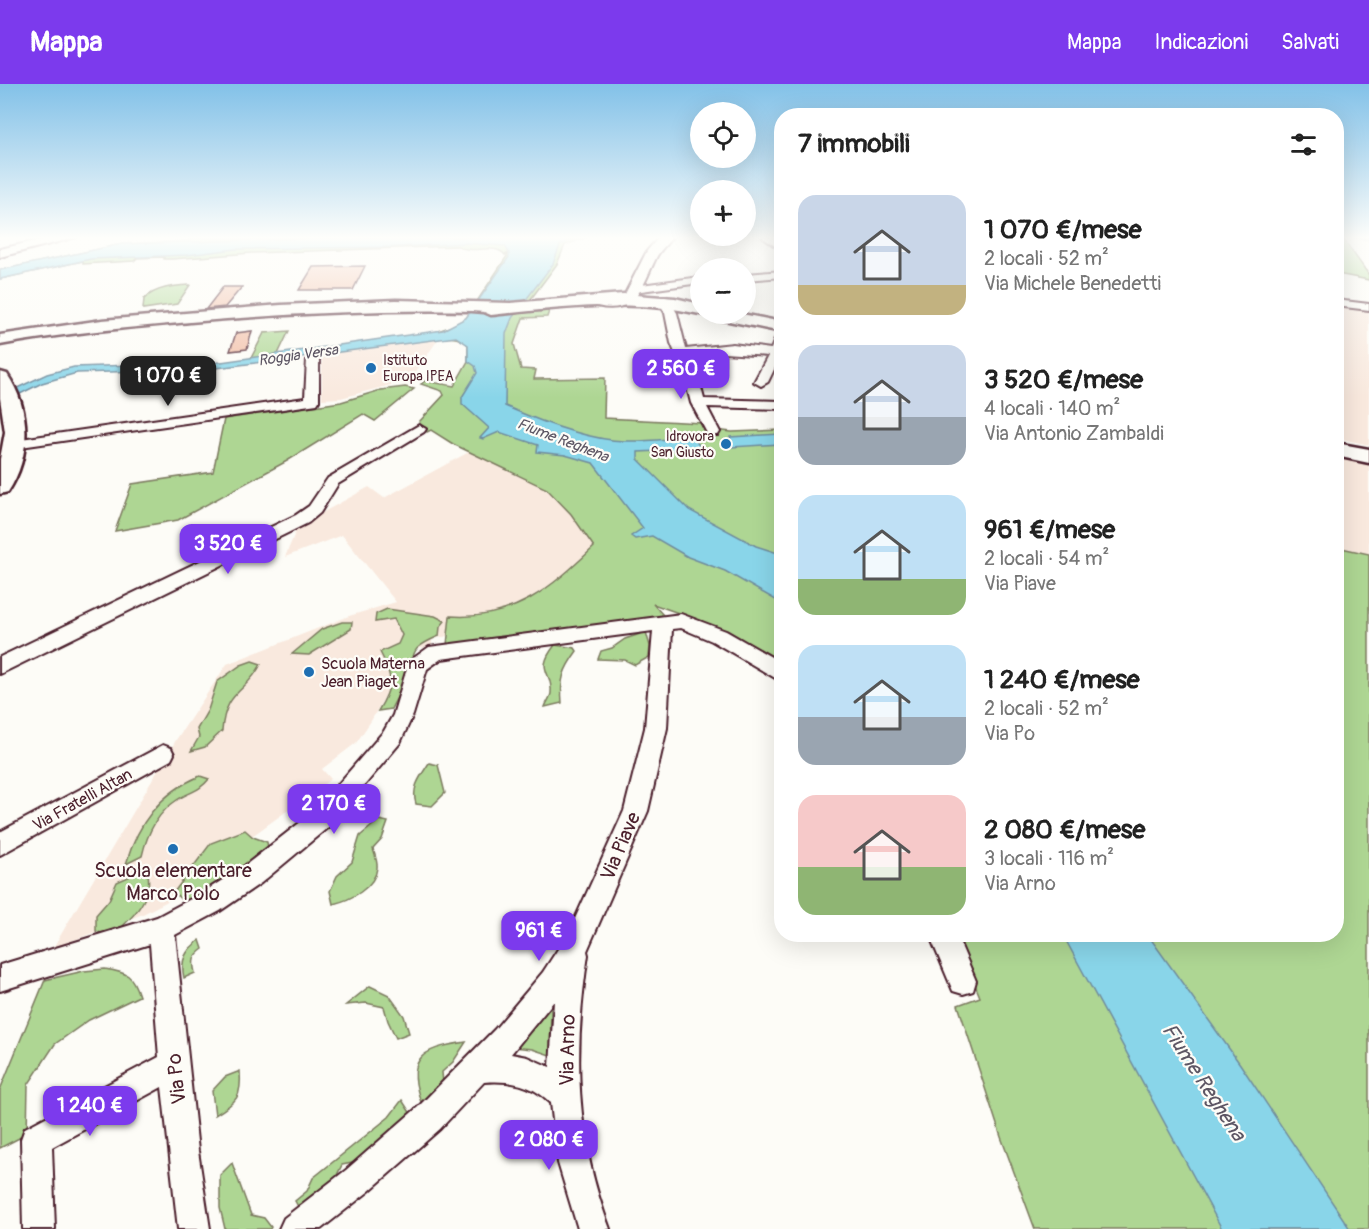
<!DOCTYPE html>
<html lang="it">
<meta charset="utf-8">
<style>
body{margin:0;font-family:Pangolin,sans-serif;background:#f6f6f6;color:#222;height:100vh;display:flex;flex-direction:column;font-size:22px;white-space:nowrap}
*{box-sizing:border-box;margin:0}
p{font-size:20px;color:#767676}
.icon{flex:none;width:33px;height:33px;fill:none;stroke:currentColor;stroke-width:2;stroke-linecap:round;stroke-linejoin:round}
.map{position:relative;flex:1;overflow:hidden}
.side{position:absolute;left:774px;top:24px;width:570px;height:834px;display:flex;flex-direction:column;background:#fff;border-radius:24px;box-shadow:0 6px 24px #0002}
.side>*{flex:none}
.buttons{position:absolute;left:690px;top:18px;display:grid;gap:12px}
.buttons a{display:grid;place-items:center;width:66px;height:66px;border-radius:50%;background:#fff;box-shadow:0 6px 24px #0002;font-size:30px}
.price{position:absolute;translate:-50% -51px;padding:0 14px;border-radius:12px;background:#7c3aed;color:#fff;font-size:20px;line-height:39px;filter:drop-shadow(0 2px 3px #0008)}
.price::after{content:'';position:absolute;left:50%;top:36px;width:18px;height:14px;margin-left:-9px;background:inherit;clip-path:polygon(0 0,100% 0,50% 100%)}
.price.selected{background:#222;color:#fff}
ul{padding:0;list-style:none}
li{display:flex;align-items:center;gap:18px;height:150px;padding:0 24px}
li span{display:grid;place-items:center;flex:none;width:168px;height:120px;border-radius:18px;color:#555}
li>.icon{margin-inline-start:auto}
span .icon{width:72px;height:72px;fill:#fffc;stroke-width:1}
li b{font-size:26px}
h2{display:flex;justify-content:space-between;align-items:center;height:72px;padding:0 24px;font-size:26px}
header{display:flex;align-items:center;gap:36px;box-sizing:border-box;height:84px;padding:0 30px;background:#7c3aed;color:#fff}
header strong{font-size:28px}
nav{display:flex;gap:33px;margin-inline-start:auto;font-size:21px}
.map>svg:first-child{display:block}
.built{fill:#f9e9de}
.green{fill:#aed693;stroke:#7c7a5f;stroke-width:1.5}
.water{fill:#89d5e9;stroke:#708c9d;stroke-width:1.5}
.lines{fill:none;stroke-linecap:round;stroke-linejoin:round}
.stream{stroke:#708c9d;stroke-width:3}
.building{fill:#f1bca4;stroke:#4a1f2b;stroke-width:1.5}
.minor-casing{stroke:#4a1f2b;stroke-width:4}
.tertiary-casing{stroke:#4a1f2b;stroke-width:4}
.secondary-casing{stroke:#4a1f2b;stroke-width:5}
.minor{fill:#fdfcf7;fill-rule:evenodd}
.tertiary{fill:#fdfcf7;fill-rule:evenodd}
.secondary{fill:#fdfcf7;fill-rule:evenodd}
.poi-dot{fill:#1f6fb2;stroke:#fdfcf7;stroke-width:2}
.labels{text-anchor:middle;stroke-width:4.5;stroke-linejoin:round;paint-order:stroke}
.far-poi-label{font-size:14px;fill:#4a1f2b;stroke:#fdfcf7;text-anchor:start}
.far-water-label{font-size:15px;font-style:italic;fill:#5d5664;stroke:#fdfcf7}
.poi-label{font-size:16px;fill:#4a1f2b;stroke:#fdfcf7;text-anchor:start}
.street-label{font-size:16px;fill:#4a1f2b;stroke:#fdfcf7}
.near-street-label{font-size:20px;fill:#4a1f2b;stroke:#fdfcf7}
.near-poi-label{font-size:20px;fill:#4a1f2b;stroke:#fdfcf7}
.near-water-label{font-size:21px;font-style:italic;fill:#5d5664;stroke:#fdfcf7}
</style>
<header>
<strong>Mappa</strong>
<nav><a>Mappa</a><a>Indicazioni</a><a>Salvati</a></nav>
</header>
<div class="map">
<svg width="1369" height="1145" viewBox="0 0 1369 1145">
<rect width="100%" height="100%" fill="#fdfcf7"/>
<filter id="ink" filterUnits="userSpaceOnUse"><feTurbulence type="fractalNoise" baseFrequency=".0167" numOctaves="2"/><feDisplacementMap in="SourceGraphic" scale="12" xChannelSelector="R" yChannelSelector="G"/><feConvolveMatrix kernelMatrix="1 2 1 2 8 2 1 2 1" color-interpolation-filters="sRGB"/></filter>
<g filter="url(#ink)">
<g class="built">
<path d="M1337 222 1369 226V361L1337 354Z"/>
<path d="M439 254 410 296 341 314 322 315V270Z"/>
<path d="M469 368 547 405 571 429 594 463 566 489 537 511 500 529 469 534 450 532 448 552 432 555V562L401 568 394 596 371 637 356 659 322 685 331 695 194 794 198 801 143 830 53 864 176 656 227 580 349 532 396 518 342 451 285 473 298 442 369 403 384 414Z"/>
<path d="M1336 372 1369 379V473L1337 465Z"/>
</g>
<g class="green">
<path d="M587 153 565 161 557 180 527 220 525 229 549 227 547 233 523 234 514 260 521 285 536 286 534 295 605 294 604 334 702 339 706 345 732 348 781 346V582L704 538 653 520 663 531 658 536 447 561 450 532C513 537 551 504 594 463L571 430 547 405 453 360 431 346 427 348 419 338 444 311 442 307 421 300 425 297 454 302 468 277V261C459 251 445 253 433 255L432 249 452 242 466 234 509 169 505 171C495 158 471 171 458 162L252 169 172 175H164V173L137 174 134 177 83 180V177L0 195V186L122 160 188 157 190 154Z"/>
<path d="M1337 155 1344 156 1369 191V196L1337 190Z"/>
<path d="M190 201 177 220 143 225 144 215C156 203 174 202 190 201Z"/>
<path d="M289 247 278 270 251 274 264 249Z"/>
<path d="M405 303 414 305 375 337 363 330 287 377 178 436 115 447 132 400 213 388 224 335 341 318 381 306Z"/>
<path d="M1337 463 1369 470V1145H1035L1001 1053 958 921 980 913 955 851 1336 850Z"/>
<path d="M387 525 435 532 445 537 440 543 439 552C407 566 417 567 406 594 402 605 396 615 391 625L378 627C393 602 394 594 380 568L398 560 402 551 394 535 375 538 376 530Z"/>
<path d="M342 538H352L351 545 309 571 292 570 322 545Z"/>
<path d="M646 548 650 562 649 573 635 581 625 576 598 575 601 567 612 564 625 555Z"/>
<path d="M555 561 575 564 577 567C563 586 560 595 562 619L545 623C546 619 551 613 551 609 553 586 534 588 555 561Z"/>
<path d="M252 577 261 580C247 609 225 605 222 647L205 663 191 667 199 653 197 645 208 626 217 598 241 581Z"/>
<path d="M429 679 438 681 445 709 432 722 416 720C411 704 420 693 429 679Z"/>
<path d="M200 692 209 695C200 707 189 708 177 716 157 729 147 750 142 772L126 780C138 739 160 709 200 692Z"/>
<path d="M379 736 388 738 382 755 373 765C375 771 378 779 377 784 375 804 350 816 333 820L330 807 337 792 352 778 360 752Z"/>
<path d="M245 746 253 753 267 758 269 770 186 821 174 808 211 759Z"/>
<path d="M137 789 148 790C153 816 129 837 111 853L96 847V831L109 816 117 798Z"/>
<path d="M200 856 203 865C193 872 192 877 195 889L184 894C180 877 185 866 200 856Z"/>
<path d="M105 885C128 889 132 890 139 912L89 936 55 960 28 1001 27 1050 0 1064V1006L45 896 84 887Z"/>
<path d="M370 902 389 911 404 932 409 949 396 954 388 937 384 923 366 919 346 921Z"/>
<path d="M551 923 550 971 532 965 513 963Z"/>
<path d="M466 958 453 978 442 988 444 1011 423 1024C405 975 418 965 466 958Z"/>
<path d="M240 987C242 1013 237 1018 215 1031L212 1007 225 993Z"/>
<path d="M402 1016 413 1033 384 1073 342 1081 323 1119 305 1135 295 1117 307 1107 313 1094 389 1033Z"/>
<path d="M232 1079 251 1131 264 1134 271 1143 270 1145H225L220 1124V1091Z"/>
</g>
<g class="water">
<path d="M349 153H578L560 161 553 180 512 234 506 250 505 322C539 337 586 356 625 357 648 358 671 354 694 353L701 365 638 368V375L689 426 756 462 781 470V519L725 487 688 473 652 452 635 455 631 452 643 444 593 379 565 371 537 368 538 361 499 348 483 355 480 354 489 344 462 320V313L477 289 475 282 468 277V261L456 253 209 285 77 289 42 299 0 320V312L47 290 74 283 221 278 443 246 466 234 509 173V169L505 162 465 159 396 163 236 165 187 171 91 175 0 195V186L122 160Z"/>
<path d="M781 350V360L732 363 730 353Z"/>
<path d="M1063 851H1148L1240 980 1350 1145H1222Z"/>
</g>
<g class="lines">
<path class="stream" d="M1353 153 1369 155"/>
</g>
<g class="building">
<path d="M365 182 353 206H299L313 183Z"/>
<path d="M223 203H242L225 223 206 225Z"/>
<path d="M252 247 247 265 230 267 236 249Z"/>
</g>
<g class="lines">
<g class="minor-casing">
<g id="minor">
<path d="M762 153H774L782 159V167Z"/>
<path d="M782 187V193L746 196V190Z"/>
<path d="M700 193V199L634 208 628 205 634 202Z"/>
<path d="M664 213 668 214 677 229 686 265 733 260 771 265 776 253 782 249 780 273 768 298 761 302 754 298 768 272 724 269 723 297 716 301 709 297 711 270 689 272 697 288 704 315 782 317V325L707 323 720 348 718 351H708L691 319 683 288 671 259 665 229 658 216Z"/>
<path d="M1336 216 1369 220V226L1336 222Z"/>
<path d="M313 271 319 275V317L317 320 14 364 7 360 14 356 305 314 307 275Z"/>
<path d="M419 341 426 345 424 348 338 400 320 429 308 439 0 590V573L296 431 309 422 328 394Z"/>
<path d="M681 530 726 547 780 578 782 598 712 557 681 544 672 545 667 644 648 727 587 867 588 871C573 968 575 1053 610 1145H578L558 1079 551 1019C532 1000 510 996 484 998L440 1045 368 1108 321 1145H279L284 1134 346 1086 418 1023 495 945 543 888 569 848 624 727 645 644 653 547 441 575 427 585 413 631 400 659 332 740 261 799 220 827 175 851 198 1067 210 1145H178L162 1003 52 1063 55 1145H23L21 1055 25 1044 159 973 150 860 0 907V881L157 833 202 809 243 783 316 726 384 647 393 631 408 581 411 576 429 563ZM554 917 550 983 527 973 511 970Z"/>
<path d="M163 661 171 664 174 670 171 676 0 771V748Z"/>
<path d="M929 850H956L976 897 973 907 963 910 953 907Z"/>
</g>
</g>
<g class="tertiary-casing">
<g id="tertiary">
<path d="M53 153H77L0 173V165Z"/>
<path d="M659 153H672C667 160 661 165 657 172 643 199 638 232 597 222L595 219 597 216 618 214 625 210 647 167Z"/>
</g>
</g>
<g class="secondary-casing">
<g id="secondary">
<path d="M623 210 675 214 700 220V230H702H700C630 214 561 224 491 231L484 228 472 227C378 225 284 230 190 238 126 244 63 249 0 261V251L102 236 281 221 396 216 510 219Z"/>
<path d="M712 230H742L782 238V248L714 234Z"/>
<path d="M0 288 7 290C31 325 32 372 8 408L0 410V375L5 348 0 314Z"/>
<path d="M1336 359 1369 365V379L1336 372Z"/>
</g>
</g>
<use href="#minor" class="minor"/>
<use href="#tertiary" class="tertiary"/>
<use href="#secondary" class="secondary"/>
</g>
</g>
<linearGradient id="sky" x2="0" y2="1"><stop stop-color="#82c1e8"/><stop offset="0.49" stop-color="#fefefb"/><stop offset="1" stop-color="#fefefb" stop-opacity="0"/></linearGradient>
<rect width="1369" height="314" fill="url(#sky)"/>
<g class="poi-dot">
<circle cx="371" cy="284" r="6"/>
<circle cx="726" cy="360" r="6"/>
<circle cx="309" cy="588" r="6"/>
<circle cx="173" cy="765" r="6"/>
</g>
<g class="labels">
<g class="far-poi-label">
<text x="383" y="281">Istituto<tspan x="383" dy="16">Europa IPEA</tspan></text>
<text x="714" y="357" text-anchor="end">Idrovora<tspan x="714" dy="16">San Giusto</tspan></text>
</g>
<g class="far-water-label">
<text transform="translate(298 271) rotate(-8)" y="5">Roggia Versa</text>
<text transform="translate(563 356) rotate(21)" y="5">Fiume Reghena</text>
</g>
<g class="poi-label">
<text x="321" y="585">Scuola Materna<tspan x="321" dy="18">Jean Piaget</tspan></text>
</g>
<g class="street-label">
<text transform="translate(82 715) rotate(-29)" y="6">Via Fratelli Altan</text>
</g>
<g class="near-street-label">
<text transform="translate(620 762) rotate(-67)" y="7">Via Piave</text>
<text transform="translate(567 966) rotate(-89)" y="7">Via Arno</text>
<text transform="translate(176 995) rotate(-96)" y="7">Via Po</text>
</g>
<g class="near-poi-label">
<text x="173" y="793">Scuola elementare<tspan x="173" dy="23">Marco Polo</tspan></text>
</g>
<g class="near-water-label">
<text transform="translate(1204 998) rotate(57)" y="7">Fiume Reghena</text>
</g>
</g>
</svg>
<div class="buttons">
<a><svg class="icon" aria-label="locate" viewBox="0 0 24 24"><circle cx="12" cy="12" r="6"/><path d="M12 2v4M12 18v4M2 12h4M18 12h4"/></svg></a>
<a>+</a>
<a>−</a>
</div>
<b class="price" style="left:681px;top:316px">2 560 €</b>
<b class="price selected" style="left:168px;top:323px">1 070 €</b>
<b class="price" style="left:228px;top:491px">3 520 €</b>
<b class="price" style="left:334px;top:751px">2 170 €</b>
<b class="price" style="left:539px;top:878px">961 €</b>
<b class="price" style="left:90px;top:1053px">1 240 €</b>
<b class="price" style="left:549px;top:1087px">2 080 €</b>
<section class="side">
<h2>7 immobili<svg class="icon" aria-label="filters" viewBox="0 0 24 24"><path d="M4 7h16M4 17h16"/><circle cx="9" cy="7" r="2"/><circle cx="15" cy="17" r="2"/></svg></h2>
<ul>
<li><span style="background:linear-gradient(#c9d6e8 75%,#c2b280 0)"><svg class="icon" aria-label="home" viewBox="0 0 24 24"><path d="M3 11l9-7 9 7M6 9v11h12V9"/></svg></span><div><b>1 070 €/mese</b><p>2 locali · 52 m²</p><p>Via Michele Benedetti</p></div></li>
<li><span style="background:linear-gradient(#c9d6e8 60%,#9aa5b1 0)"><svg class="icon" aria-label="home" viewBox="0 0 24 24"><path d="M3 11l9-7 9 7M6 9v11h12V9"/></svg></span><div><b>3 520 €/mese</b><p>4 locali · 140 m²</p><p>Via Antonio Zambaldi</p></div></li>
<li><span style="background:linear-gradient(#bfe0f5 70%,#8fb573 0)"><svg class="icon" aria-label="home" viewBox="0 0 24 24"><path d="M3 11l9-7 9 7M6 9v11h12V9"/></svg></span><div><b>961 €/mese</b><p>2 locali · 54 m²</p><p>Via Piave</p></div></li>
<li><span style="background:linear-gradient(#bfe0f5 60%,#9aa5b1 0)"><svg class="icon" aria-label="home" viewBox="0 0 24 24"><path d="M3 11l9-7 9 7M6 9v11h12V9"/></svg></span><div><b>1 240 €/mese</b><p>2 locali · 52 m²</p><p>Via Po</p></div></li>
<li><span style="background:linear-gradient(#f6c9c9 60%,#8fb573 0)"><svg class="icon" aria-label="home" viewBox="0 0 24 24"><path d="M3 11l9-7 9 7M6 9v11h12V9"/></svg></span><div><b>2 080 €/mese</b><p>3 locali · 116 m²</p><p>Via Arno</p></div></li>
</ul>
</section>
</div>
